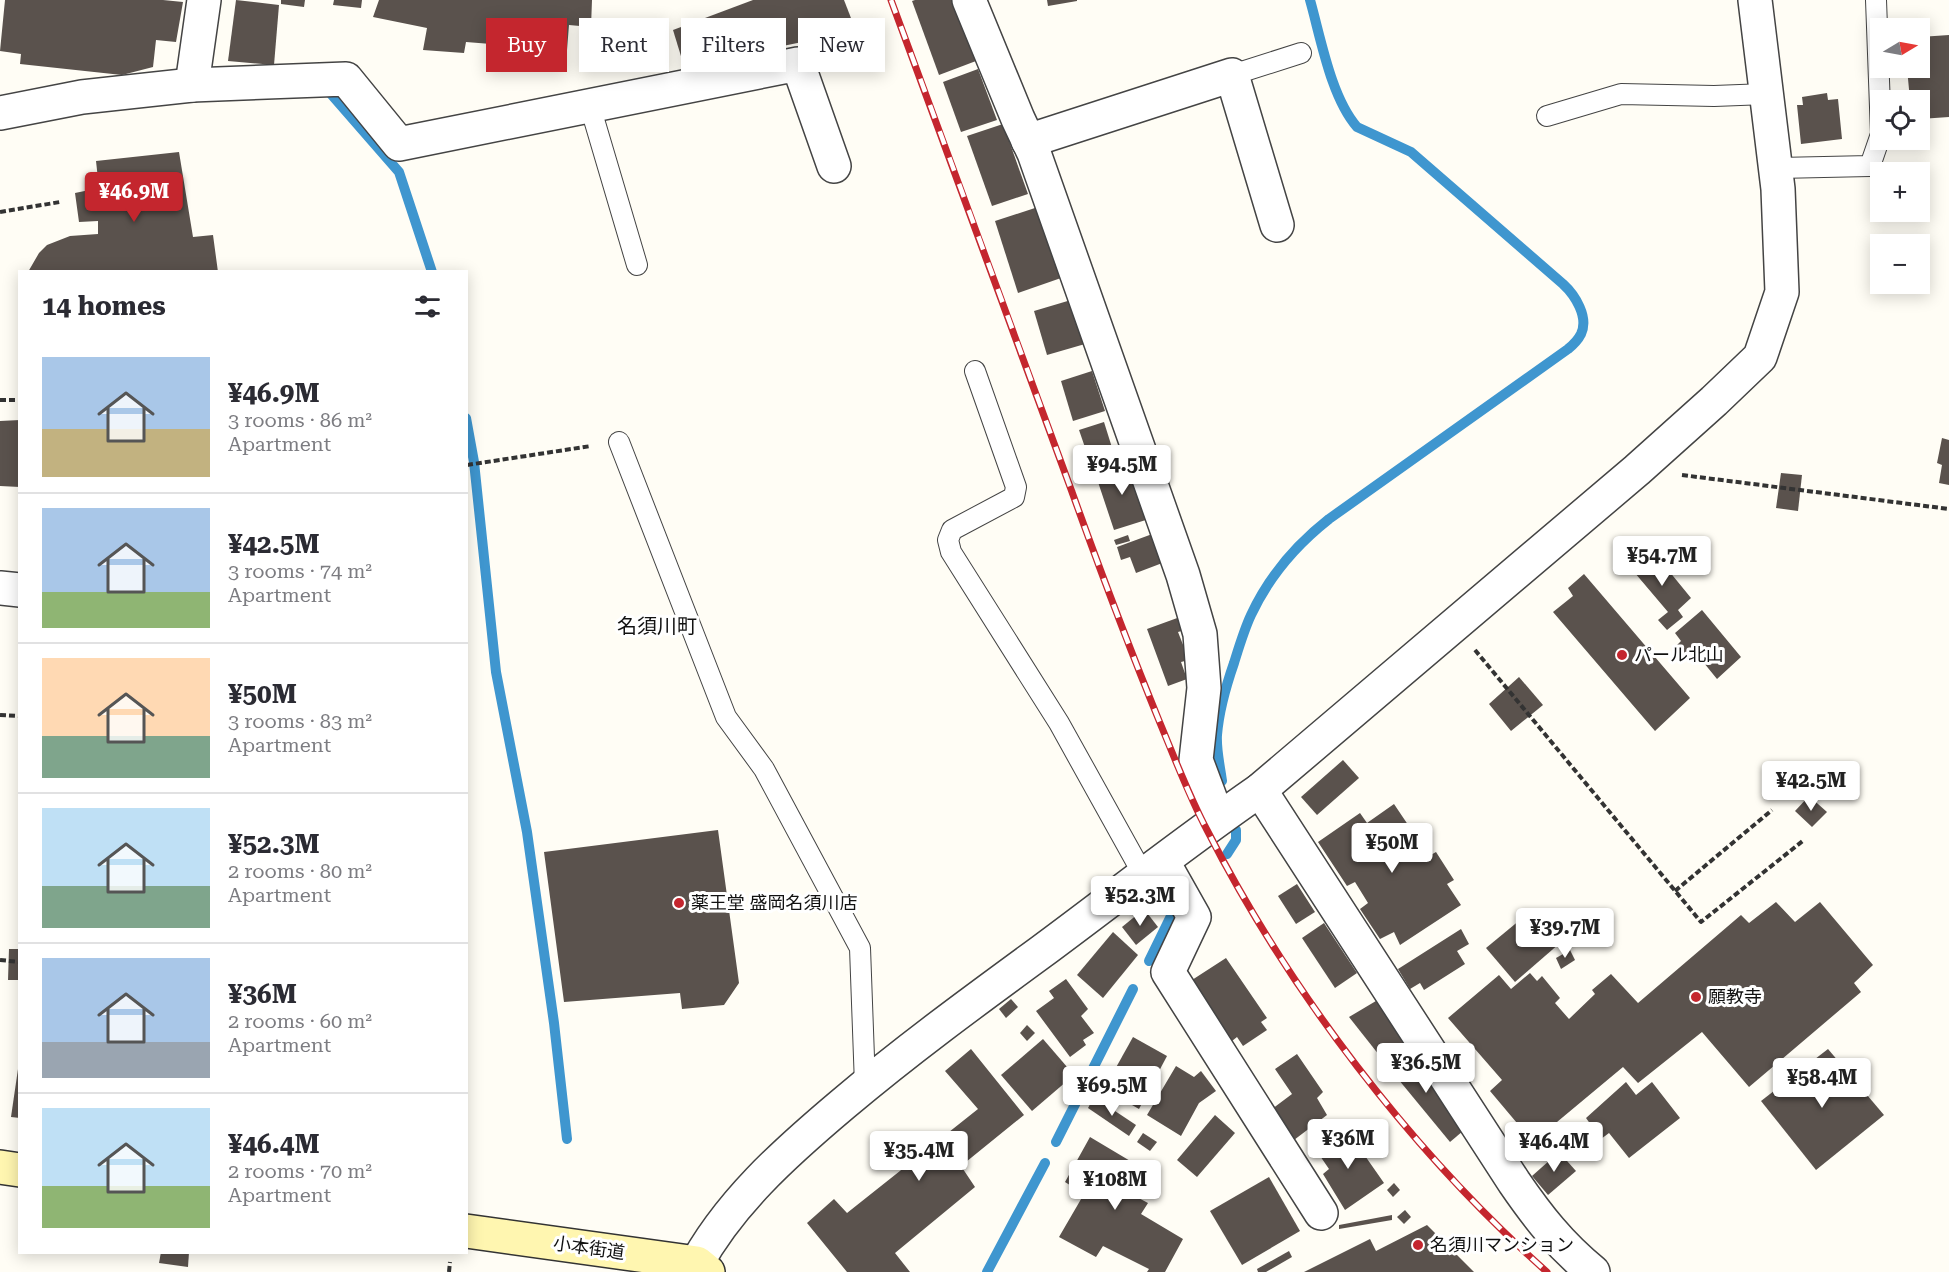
<!DOCTYPE html>
<meta charset="utf-8">
<style>
body{margin:0;font-family:"Roboto Serif","Noto Sans JP",serif;background:#f7f7f7;color:#2b2b33;height:100vh;display:flex;flex-direction:column;font-size:22px;white-space:nowrap}
*{box-sizing:border-box;margin:0}
p{font-size:20px;color:#7c7c81}
.icon{flex:none;width:33px;height:33px;fill:none;stroke:currentColor;stroke-width:2;stroke-linecap:round;stroke-linejoin:round}
.map{position:relative;flex:1;overflow:hidden}
.panel{position:absolute;left:18px;top:270px;width:450px;height:984px;display:flex;flex-direction:column;background:#fff;border-radius:0px;box-shadow:0 3px 15px #0003}
.panel>*{flex:none}
.guide{position:absolute;left:486px;top:18px;width:570px;height:54px;display:flex;gap:12px}
.needle{width:39px;rotate:80deg}
.buttons{position:absolute;left:1870px;top:18px;display:grid;gap:12px}
.buttons a{display:grid;place-items:center;width:60px;height:60px;border-radius:0px;background:#fff;box-shadow:0 3px 15px #0003;font-size:30px}
.price{position:absolute;translate:-50% -51px;padding:0 14px;border-radius:6px;background:#fff;color:#222;font-size:20px;line-height:39px;filter:drop-shadow(0 2px 3px #0008)}
.price::after{content:'';position:absolute;left:50%;top:36px;width:18px;height:14px;margin-left:-9px;background:inherit;clip-path:polygon(0 0,100% 0,50% 100%)}
.price.current{background:#c4262e;color:#fff}
ul{padding:0;list-style:none}
li{display:flex;align-items:center;gap:18px;height:150px;padding:0 24px}
li+li{border-top:2px solid #e1e1e2}
li span{display:grid;place-items:center;flex:none;width:168px;height:120px;border-radius:0px;color:#555}
li>.icon{margin-inline-start:auto}
span .icon{width:72px;height:72px;fill:#fffc;stroke-width:1}
li b{font-size:26px}
h2{display:flex;justify-content:space-between;align-items:center;height:72px;padding:0 24px;font-size:26px}
.chip{padding:0 21px;border-radius:0px;background:#fff;box-shadow:0 3px 15px #0003;font-size:21px;line-height:54px}
.chip.current{background:#c4262e;color:#fff}
.map>svg:first-child{display:block}
.lines{fill:none;stroke-linecap:round;stroke-linejoin:round}
.stream{stroke:#3f96cf;stroke-width:10}
.building{fill:#5a524d}
.lane-casing{stroke:#444;stroke-width:22}
.street-casing{stroke:#444;stroke-width:36}
.secondary-casing{stroke:#333;stroke-width:36}
.path{stroke:#333;stroke-width:4;stroke-dasharray:6 3;stroke-linecap:butt}
.lane{stroke:#fff;stroke-width:20}
.street{stroke:#fff;stroke-width:33}
.secondary{stroke:#fff6b0;stroke-width:33}
.rail-casing{stroke:#c4262e;stroke-width:7}
.rail{stroke:#fff;stroke-width:4.5;stroke-dasharray:14;stroke-linecap:butt}
.poi-dot{fill:#c4262e;stroke:#fff;stroke-width:2}
.labels{text-anchor:middle;stroke-width:6;stroke-linejoin:round;paint-order:stroke}
.poi-label{font-size:18px;fill:#111;stroke:#fff;text-anchor:start}
.street-label{font-size:18px;fill:#111;stroke:#fff}
.neighbourhood-label{font-size:20px;fill:#111;stroke:#fff}
</style>
<div class="map">
<svg width="1949" height="1272" viewBox="0 0 1949 1272">
<rect width="100%" height="100%" fill="#fffdf5"/>
<g class="lines">
<g class="stream">
<path d="M331 94 399 172 432 272"/>
<path d="M466 418 474 462 496 672 527 832 554 1023 567 1139"/>
<path d="M1222 781C1220 766 1216 749 1217 735 1219 710 1226 686 1234 663 1239 647 1244 630 1251 615 1269 576 1296 545 1329 519L1568 349C1573 345 1578 340 1581 334 1589 317 1575 295 1563 284L1411 152 1357 127C1331 97 1321 39 1310 0"/>
<path d="M1227 854 1236 840V830"/>
<path d="M1149 961 1172 914"/>
<path d="M1056 1142 1133 989"/>
<path d="M987 1272 1045 1163"/>
</g>
</g>
<g class="building">
<path d="M5 0H163L183 2 176 42 156 40 153 67 122 75 20 64 21 54 0 51Z"/>
<path d="M236 0 279 5 274 65 228 61Z"/>
<path d="M281 0H305L304 7 281 4Z"/>
<path d="M334 0H362L361 8 333 5Z"/>
<path d="M379 0H592L591 27 569 25 567 50 466 42 464 53 423 50 427 28 373 17Z"/>
<path d="M753 0H844L856 31 684 66 673 30Z"/>
<path d="M915 0H953L976 61 939 75 912 1Z"/>
<path d="M1047 0H1077V1L1048 6Z"/>
<path d="M1949 35V117L1920 119V100H1910L1907 68H1920V37Z"/>
<path d="M978 69 997 120 961 132 943 82Z"/>
<path d="M1827 93 1828 100 1838 99 1842 139 1801 144 1797 105H1803L1802 97Z"/>
<path d="M1003 124 1028 194 992 206 967 136Z"/>
<path d="M179 152 193 237 213 235 218 272H28L39 253 47 245 70 236 98 234V221L79 222 75 193 99 188 96 161Z"/>
<path d="M1038 207 1061 278 1018 293 995 221Z"/>
<path d="M1071 300 1085 344 1047 355 1034 311Z"/>
<path d="M1092 371 1105 411 1073 421 1061 381Z"/>
<path d="M20 420V487L0 486V421Z"/>
<path d="M1104 422 1114 454 1090 462 1079 430Z"/>
<path d="M1942 438 1949 440V485L1939 483 1942 465 1937 463Z"/>
<path d="M1128 461 1149 519 1114 530 1095 473Z"/>
<path d="M1781 473 1802 475 1798 511 1776 508Z"/>
<path d="M1155 533 1165 562 1136 573 1130 557 1121 560 1117 547Z"/>
<path d="M1128 535 1130 541 1116 545 1114 540Z"/>
<path d="M1651 549 1691 598 1678 610 1683 617 1667 630 1658 620 1668 612 1629 566Z"/>
<path d="M1584 574 1690 698 1655 731 1553 612 1573 596 1568 588Z"/>
<path d="M1702 610 1741 657 1717 679 1695 652 1686 658 1676 646 1681 641 1675 633Z"/>
<path d="M1180 617 1185 630 1178 632 1189 660 1181 662 1187 679 1168 686 1147 629Z"/>
<path d="M1519 677 1543 705 1511 731 1489 704Z"/>
<path d="M1343 760 1359 778 1317 815 1301 797Z"/>
<path d="M1809 796 1827 812 1812 827 1795 811Z"/>
<path d="M1394 804 1429 856 1436 852 1454 880 1447 884 1461 905 1400 945 1394 932 1380 939 1360 909 1368 903 1355 882 1347 886 1318 842 1360 813 1367 823Z"/>
<path d="M718 830 739 983 724 1005 682 1009 680 993 564 1002 544 852Z"/>
<path d="M1297 884 1315 912 1296 924 1278 896Z"/>
<path d="M1158 898 1166 910 1161 915 1152 903Z"/>
<path d="M1776 902 1795 922 1820 902 1873 965 1854 983 1861 992 1749 1087 1702 1032 1638 1083 1623 1067 1533 1142 1490 1091 1502 1080 1448 1018 1499 975 1511 989 1530 973 1537 981 1542 976 1560 998 1555 1003 1569 1019 1595 994 1592 990 1611 974 1638 1003 1741 915 1749 923Z"/>
<path d="M1144 909 1158 927 1136 945 1122 927Z"/>
<path d="M1532 910 1560 943 1515 982 1486 948Z"/>
<path d="M1324 923 1357 973 1335 988 1302 938Z"/>
<path d="M1461 929 1469 944 1457 951 1465 964 1424 990 1420 983 1410 989 1398 969Z"/>
<path d="M1113 932 1138 955 1103 998 1077 975Z"/>
<path d="M9 949H20V980H8Z"/>
<path d="M1570 950 1575 960 1561 969 1556 958Z"/>
<path d="M1226 958 1267 1018 1261 1022 1267 1030 1243 1046 1237 1037 1232 1041 1192 980Z"/>
<path d="M1066 979 1088 1009 1081 1016 1094 1033 1083 1040 1086 1045 1070 1057 1036 1011 1054 998 1049 991Z"/>
<path d="M1381 998 1409 1043 1383 1060 1349 1017Z"/>
<path d="M1011 999 1018 1007 1006 1018 999 1009Z"/>
<path d="M1027 1025 1035 1033 1027 1041 1020 1033Z"/>
<path d="M1133 1037 1167 1056 1139 1109 1104 1089Z"/>
<path d="M1043 1039 1074 1075 1032 1111 1001 1075Z"/>
<path d="M971 1049 1024 1115 961 1166 975 1187 895 1253 910 1272H847L807 1223 834 1199 847 1213 978 1109 945 1071Z"/>
<path d="M1828 1049 1884 1115 1816 1170 1761 1101Z"/>
<path d="M1413 1050 1463 1131 1450 1142 1389 1068Z"/>
<path d="M1297 1054 1323 1092 1317 1098 1327 1115 1294 1140 1272 1109 1292 1094 1275 1069Z"/>
<path d="M1176 1066 1194 1077 1201 1071 1216 1091 1199 1103 1181 1136 1147 1115Z"/>
<path d="M18 1069H20V1118L11 1117Z"/>
<path d="M1626 1082 1636 1095 1652 1082 1680 1118 1629 1158 1609 1133 1601 1139 1586 1118Z"/>
<path d="M1094 1097 1136 1125 1129 1136 1088 1108Z"/>
<path d="M1215 1115 1235 1133 1197 1177 1177 1160Z"/>
<path d="M1347 1130 1384 1183 1345 1210 1323 1174 1329 1169 1316 1150Z"/>
<path d="M1143 1133 1157 1142 1150 1151 1137 1142Z"/>
<path d="M1090 1137 1147 1171 1133 1195 1148 1203 1141 1214 1183 1239 1165 1272H1147L1149 1269 1103 1246 1096 1257 1059 1237 1084 1194 1065 1182Z"/>
<path d="M1559 1152 1576 1171 1548 1195 1532 1176Z"/>
<path d="M1269 1177 1300 1231 1242 1265 1210 1211Z"/>
<path d="M1394 1183 1400 1190 1393 1197 1387 1190Z"/>
<path d="M1405 1210 1411 1217 1404 1224 1397 1217Z"/>
<path d="M1392 1215V1220L1339 1229V1225Z"/>
<path d="M1427 1225 1474 1272H1304L1370 1239 1376 1251Z"/>
<path d="M1289 1251 1292 1257 1266 1272H1258L1257 1269Z"/>
<path d="M161 1252H189L188 1267 159 1263Z"/>
</g>
<g class="lines">
<g class="lane-casing">
<g id="lane">
<path d="M1232 75 1301 53"/>
<path d="M590 106 637 265"/>
<path d="M1547 116 1621 94 1714 96 1766 94"/>
<path d="M1775 168 1870 166 1881 134 1876 0"/>
<path d="M975 371 1016 487 1014 497 952 530 948 540 951 552 1059 723 1144 876"/>
<path d="M619 442 726 717 764 769 860 948 865 1085"/>
</g>
</g>
<g class="street-casing">
<g id="street">
<path d="M969 0 1018 119 1034 153 1183 575 1200 634 1204 688 1196 760 1218 819"/>
<path d="M192 85 204 0"/>
<path d="M0 113 82 97 192 85 346 79 399 144 798 64 834 166"/>
<path d="M1028 141 1232 75 1277 225"/>
<path d="M0 588 20 590"/>
<path d="M1260 790 1514 1182C1538 1217 1560 1245 1593 1272"/>
<path d="M1163 862 1194 917 1168 972 1321 1213"/>
<path d="M692 1272C726 1205 786 1152 843 1104 907 1050 974 1001 1041 952 1114 898 1186 841 1260 790L1637 470 1714 401 1760 357 1782 292 1778 189 1755 0"/>
</g>
</g>
<g class="secondary-casing">
<g id="secondary">
<path d="M0 1167 20 1170"/>
<path d="M466 1231 697 1263 708 1272"/>
</g>
</g>
<g class="path">
<path d="M0 212 60 202"/>
<path d="M0 400H20"/>
<path d="M467 465 591 446"/>
<path d="M1682 475 1949 509"/>
<path d="M1475 650 1701 922 1804 840"/>
<path d="M0 715 20 716"/>
<path d="M1675 891 1772 810"/>
<path d="M0 960 20 962"/>
<path d="M449 1272 450 1262"/>
</g>
<use href="#lane" class="lane"/>
<use href="#street" class="street"/>
<use href="#secondary" class="secondary"/>
<g class="rail-casing">
<path id="rail" d="M891 0C952 164 1012 328 1072 492 1100 570 1129 647 1160 723 1175 759 1189 796 1207 830 1289 991 1412 1152 1547 1272"/>
</g>
<use href="#rail" class="rail"/>
</g>
<g class="poi-dot">
<circle cx="1622" cy="655" r="6"/>
<circle cx="679" cy="903" r="6"/>
<circle cx="1696" cy="997" r="6"/>
<circle cx="1418" cy="1245" r="6"/>
</g>
<g class="labels">
<g class="poi-label">
<text x="1634" y="661">パール北山</text>
<text x="691" y="909">薬王堂 盛岡名須川店</text>
<text x="1708" y="1003">願教寺</text>
<text x="1430" y="1251">名須川マンション</text>
</g>
<g class="street-label">
<text transform="translate(589 1248) rotate(8)" y="6">小本街道</text>
</g>
<g class="neighbourhood-label">
<text x="657" y="633">名須川町</text>
</g>
</g>
</svg>
<div class="buttons">
<a><svg class="needle" viewBox="-14 -14 28 28"><path d="M0-13l5 13h-10z" fill="#e53935"/><path d="M0 13l5-13h-10z" fill="#7c7c81"/></svg></a>
<a><svg class="icon" aria-label="locate" viewBox="0 0 24 24"><circle cx="12" cy="12" r="6"/><path d="M12 2v4M12 18v4M2 12h4M18 12h4"/></svg></a>
<a>+</a>
<a>−</a>
</div>
<b class="price current" style="left:134px;top:223px">¥46.9M</b>
<b class="price" style="left:1122px;top:496px">¥94.5M</b>
<b class="price" style="left:1662px;top:587px">¥54.7M</b>
<b class="price" style="left:1811px;top:812px">¥42.5M</b>
<b class="price" style="left:1392px;top:874px">¥50M</b>
<b class="price" style="left:1140px;top:927px">¥52.3M</b>
<b class="price" style="left:1565px;top:959px">¥39.7M</b>
<b class="price" style="left:1426px;top:1094px">¥36.5M</b>
<b class="price" style="left:1822px;top:1109px">¥58.4M</b>
<b class="price" style="left:1112px;top:1117px">¥69.5M</b>
<b class="price" style="left:1348px;top:1170px">¥36M</b>
<b class="price" style="left:1554px;top:1173px">¥46.4M</b>
<b class="price" style="left:919px;top:1182px">¥35.4M</b>
<b class="price" style="left:1115px;top:1211px">¥108M</b>
<div class="guide">
<a class="chip current">Buy</a>
<a class="chip">Rent</a>
<a class="chip">Filters</a>
<a class="chip">New</a>
</div>
<section class="panel">
<h2>14 homes<svg class="icon" aria-label="filters" viewBox="0 0 24 24"><path d="M4 7h16M4 17h16"/><circle cx="9" cy="7" r="2"/><circle cx="15" cy="17" r="2"/></svg></h2>
<ul>
<li><span style="background:linear-gradient(#a9c7e8 60%,#c2b280 0)"><svg class="icon" aria-label="home" viewBox="0 0 24 24"><path d="M3 11l9-7 9 7M6 9v11h12V9"/></svg></span><div><b>¥46.9M</b><p>3 rooms · 86 m²</p><p>Apartment</p></div></li>
<li><span style="background:linear-gradient(#a9c7e8 70%,#8fb573 0)"><svg class="icon" aria-label="home" viewBox="0 0 24 24"><path d="M3 11l9-7 9 7M6 9v11h12V9"/></svg></span><div><b>¥42.5M</b><p>3 rooms · 74 m²</p><p>Apartment</p></div></li>
<li><span style="background:linear-gradient(#ffd9b3 65%,#7fa58c 0)"><svg class="icon" aria-label="home" viewBox="0 0 24 24"><path d="M3 11l9-7 9 7M6 9v11h12V9"/></svg></span><div><b>¥50M</b><p>3 rooms · 83 m²</p><p>Apartment</p></div></li>
<li><span style="background:linear-gradient(#bfe0f5 65%,#7fa58c 0)"><svg class="icon" aria-label="home" viewBox="0 0 24 24"><path d="M3 11l9-7 9 7M6 9v11h12V9"/></svg></span><div><b>¥52.3M</b><p>2 rooms · 80 m²</p><p>Apartment</p></div></li>
<li><span style="background:linear-gradient(#a9c7e8 70%,#9aa5b1 0)"><svg class="icon" aria-label="home" viewBox="0 0 24 24"><path d="M3 11l9-7 9 7M6 9v11h12V9"/></svg></span><div><b>¥36M</b><p>2 rooms · 60 m²</p><p>Apartment</p></div></li>
<li><span style="background:linear-gradient(#bfe0f5 65%,#8fb573 0)"><svg class="icon" aria-label="home" viewBox="0 0 24 24"><path d="M3 11l9-7 9 7M6 9v11h12V9"/></svg></span><div><b>¥46.4M</b><p>2 rooms · 70 m²</p><p>Apartment</p></div></li>
</ul>
</section>
</div>
